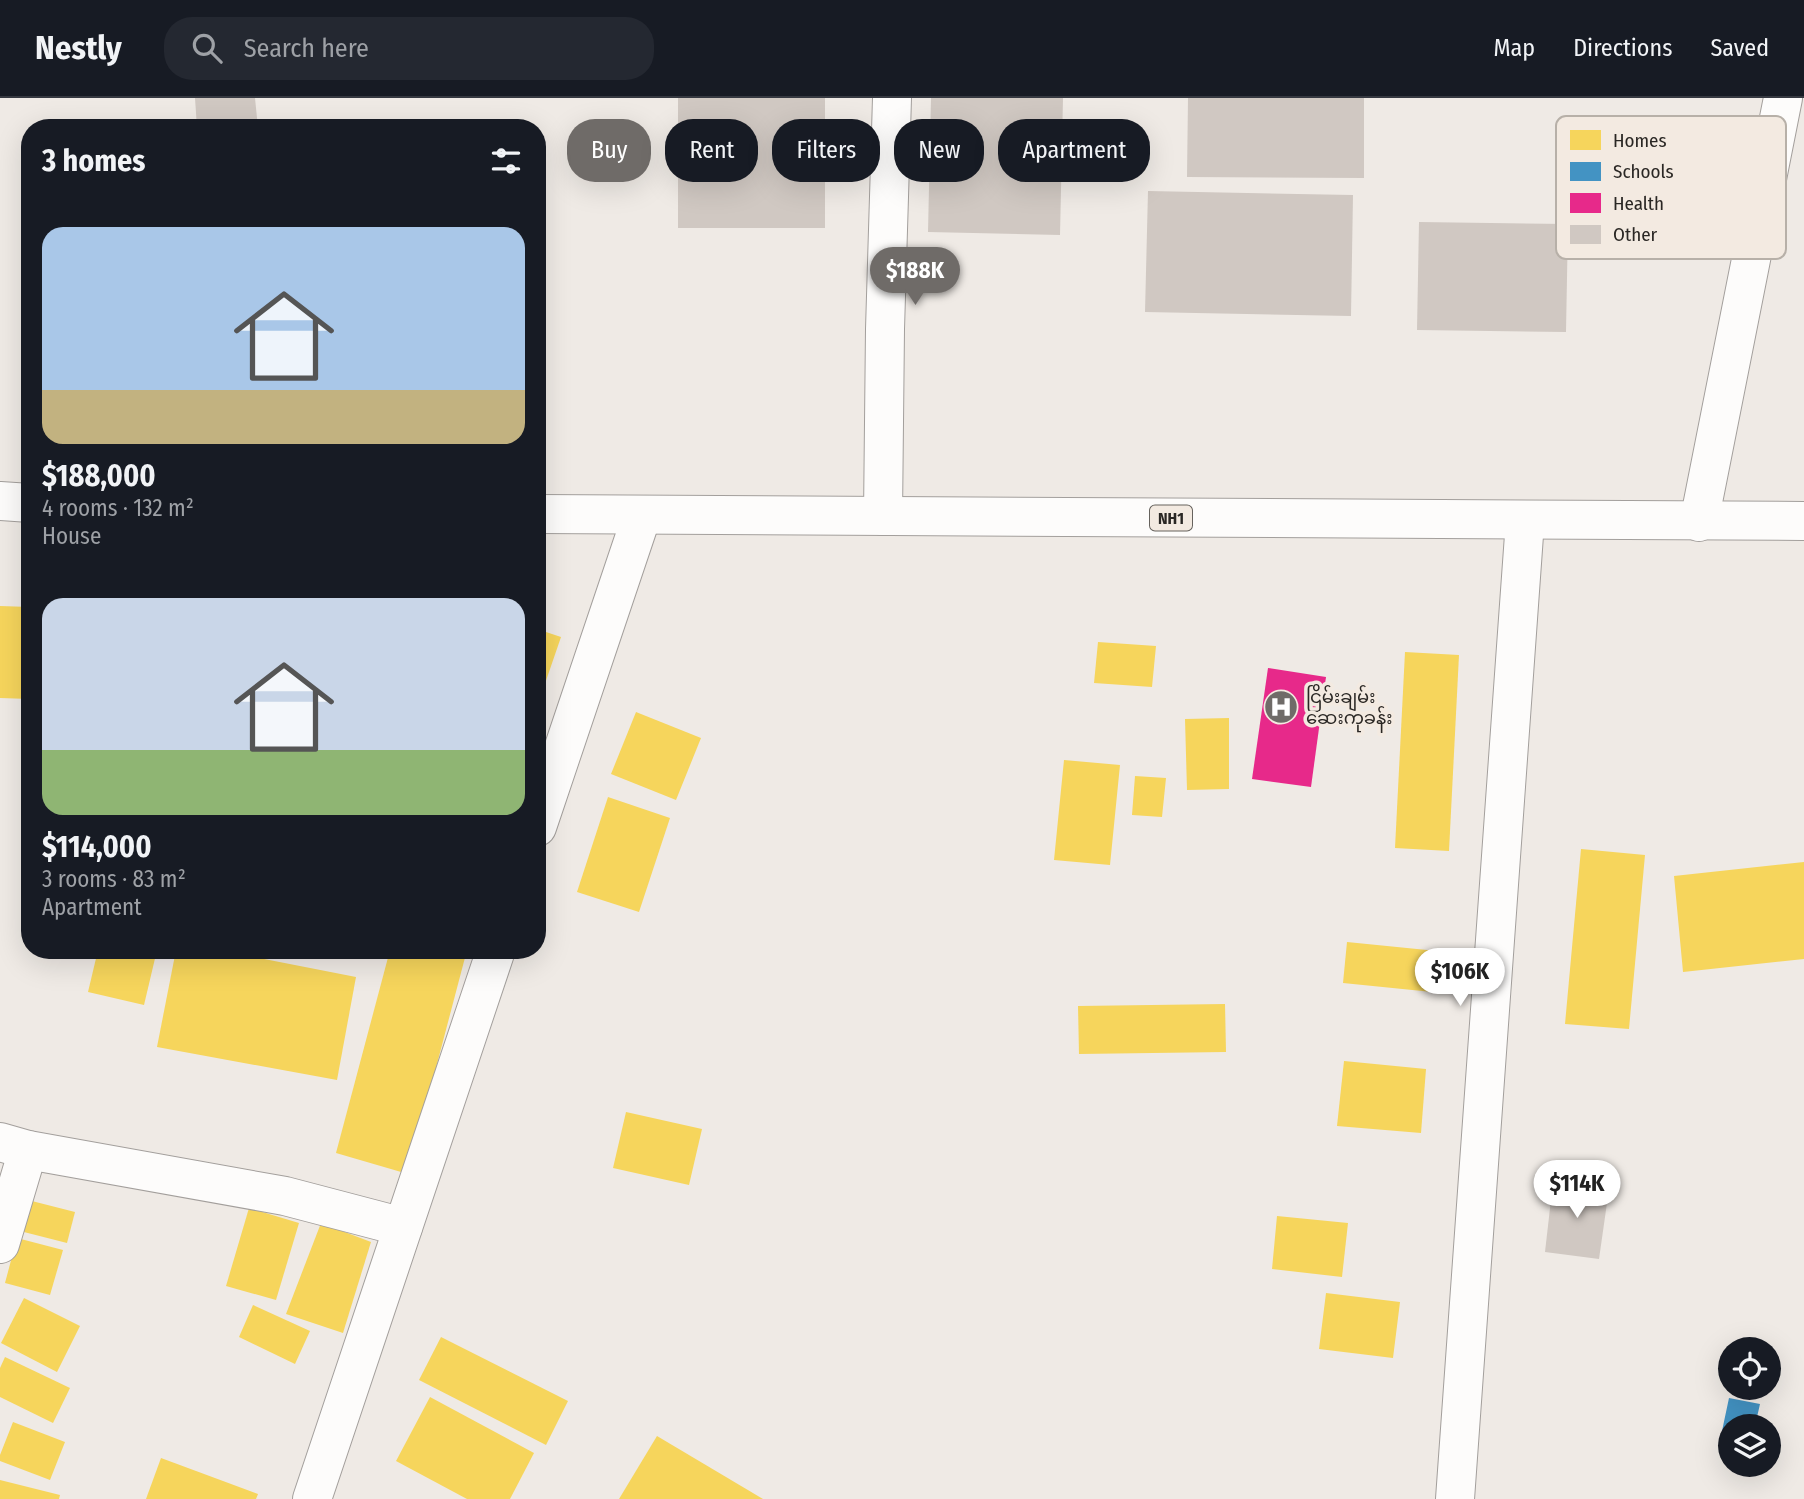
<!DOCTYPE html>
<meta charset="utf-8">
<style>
body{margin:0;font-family:"Fira Sans Condensed","Noto Sans Myanmar",sans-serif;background:#242831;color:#f1f3f6;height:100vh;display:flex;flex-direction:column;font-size:26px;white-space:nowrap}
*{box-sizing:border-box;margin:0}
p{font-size:23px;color:#9ea1a6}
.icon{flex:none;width:38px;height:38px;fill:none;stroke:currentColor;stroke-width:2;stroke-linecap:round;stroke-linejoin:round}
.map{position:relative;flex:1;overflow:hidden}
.details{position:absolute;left:21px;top:21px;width:525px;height:840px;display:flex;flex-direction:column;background:#171b24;border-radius:28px;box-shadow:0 7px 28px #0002}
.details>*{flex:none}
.banner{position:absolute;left:567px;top:21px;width:665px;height:63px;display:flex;gap:14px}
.fabs{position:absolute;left:1718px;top:1239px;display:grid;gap:14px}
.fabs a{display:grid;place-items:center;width:63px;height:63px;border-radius:50%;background:#171b24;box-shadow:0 7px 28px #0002;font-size:35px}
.price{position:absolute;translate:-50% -60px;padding:0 16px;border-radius:24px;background:#fff;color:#222;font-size:23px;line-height:46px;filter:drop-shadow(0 2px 4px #0008)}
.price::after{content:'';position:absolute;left:50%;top:42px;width:21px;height:16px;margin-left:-10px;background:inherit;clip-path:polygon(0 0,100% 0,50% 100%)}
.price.active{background:#6f6b68;color:#fff}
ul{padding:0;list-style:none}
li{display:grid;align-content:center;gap:14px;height:371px;padding:0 21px}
li span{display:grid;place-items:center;height:217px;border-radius:21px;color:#555}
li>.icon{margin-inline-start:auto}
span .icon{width:126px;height:126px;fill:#fffc;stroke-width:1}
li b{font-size:30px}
h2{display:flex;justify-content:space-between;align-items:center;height:84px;padding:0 21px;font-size:30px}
.pill{padding:0 24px;border-radius:28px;background:#171b24;box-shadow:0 7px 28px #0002;font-size:24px;line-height:63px}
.pill.active{background:#6f6b68;color:#fff}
header{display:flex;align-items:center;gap:42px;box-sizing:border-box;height:98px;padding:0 35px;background:#171b24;border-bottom:2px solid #363941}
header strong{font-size:33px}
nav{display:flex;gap:38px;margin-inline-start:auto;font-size:24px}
.search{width:490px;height:63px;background:#242831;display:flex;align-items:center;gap:18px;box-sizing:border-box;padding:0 24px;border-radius:28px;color:#9ea1a6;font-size:26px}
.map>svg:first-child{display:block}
.homes{fill:#f6d55c}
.schools{fill:#4393c3}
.health{fill:#e7298a}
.building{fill:#d0c8c2}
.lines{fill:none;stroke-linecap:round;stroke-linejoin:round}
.minor-casing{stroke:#a39f9c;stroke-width:40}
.highway-casing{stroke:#a39f9c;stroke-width:40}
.minor{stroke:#fdfcfb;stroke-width:38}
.highway{stroke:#fdfcfb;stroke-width:38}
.labels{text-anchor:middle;stroke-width:7;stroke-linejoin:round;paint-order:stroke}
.shield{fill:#f3eae1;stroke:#66625d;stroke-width:2}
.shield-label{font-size:16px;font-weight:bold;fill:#2a2724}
.poi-label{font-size:18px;fill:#2a2724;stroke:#f3eae1;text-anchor:start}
.key{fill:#f3eae1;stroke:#b7b0a8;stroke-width:2}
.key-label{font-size:19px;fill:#2a2724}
</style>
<header>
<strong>Nestly</strong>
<div class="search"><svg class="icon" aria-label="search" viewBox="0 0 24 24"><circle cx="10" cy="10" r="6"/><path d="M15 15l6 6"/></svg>Search here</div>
<nav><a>Map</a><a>Directions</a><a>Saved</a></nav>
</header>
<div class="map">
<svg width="1804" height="1401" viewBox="0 0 1804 1401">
<rect width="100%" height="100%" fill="#efeae5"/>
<g class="homes">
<path d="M0 508 30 509V601L0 600Z"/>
<path d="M537 531 561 539 538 606H537Z"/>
<path d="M1098 544 1156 548 1152 589 1094 585Z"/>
<path d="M1405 554 1459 557 1449 753 1395 750Z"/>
<path d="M636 614 701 640 676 702 611 676Z"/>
<path d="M1229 620V691L1187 692 1185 621Z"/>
<path d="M1064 662 1120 667 1110 767 1054 762Z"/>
<path d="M1135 678 1166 680 1162 719 1132 717Z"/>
<path d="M608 699 670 720 639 814 577 794Z"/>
<path d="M1581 751 1645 757 1629 931 1565 926Z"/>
<path d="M1804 764V861L1683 874 1674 778Z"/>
<path d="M1347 844 1457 855 1452 896 1343 885Z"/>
<path d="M98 852H157L144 907 88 894Z"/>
<path d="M176 852H218L356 879 337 982 157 949Z"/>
<path d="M390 852H467L408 1076 336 1055Z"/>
<path d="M1225 906 1226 954 1079 956 1078 908Z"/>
<path d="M1344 963 1426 971 1421 1035 1337 1028Z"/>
<path d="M626 1014 702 1031 689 1087 613 1070Z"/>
<path d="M24 1101 75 1114 67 1145 16 1132Z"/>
<path d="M249 1110 299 1125 276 1202 226 1188Z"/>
<path d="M1277 1118 1348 1125 1342 1179 1272 1171Z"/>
<path d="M321 1125 371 1144 343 1235 286 1216Z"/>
<path d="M17 1140 63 1152 50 1197 5 1185Z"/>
<path d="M1326 1195 1400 1204 1393 1260 1319 1251Z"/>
<path d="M24 1200 80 1228 57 1274 1 1245Z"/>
<path d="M253 1207 310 1233 295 1266 239 1239Z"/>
<path d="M441 1239 568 1303 546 1347 419 1282Z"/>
<path d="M5 1259 70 1290 53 1325 0 1299V1270Z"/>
<path d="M430 1299 534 1355 510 1401H467L396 1363Z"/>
<path d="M13 1324 65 1344 50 1382 0 1363V1357Z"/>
<path d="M657 1338 763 1401H619Z"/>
<path d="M161 1360 258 1396 256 1401H146Z"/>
<path d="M0 1382 60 1397 59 1401H0Z"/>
</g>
<path class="schools" d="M1729 1300 1760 1306 1755 1328H1731V1335L1722 1333Z"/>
<path class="health" d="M1268 570 1326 579 1311 689 1252 681Z"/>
<g class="building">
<path d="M195 0H255L258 30H197Z"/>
<rect x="678" y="0" width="147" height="130"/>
<path d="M931 0H1063L1060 137 928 134Z"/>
<path d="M1188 0H1364V80L1187 79Z"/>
<path d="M1148 93 1353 97 1351 218 1145 214Z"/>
<path d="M1419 124 1568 126 1566 234 1417 232Z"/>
<path d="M1553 1084 1609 1091 1599 1161 1545 1154Z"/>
</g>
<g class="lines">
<g class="minor-casing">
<g id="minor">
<path d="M883 418 885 231 892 0"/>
<path d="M1699 424 1783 0"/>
<path d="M537 729 642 417"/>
<path d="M0 1044 28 1052 285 1098 403 1129"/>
<path d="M0 1146 28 1052"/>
<path d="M312 1401 496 852"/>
<path d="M1455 1401 1525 423"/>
</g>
</g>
<g class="highway-casing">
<g id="highway">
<path d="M0 403 30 405"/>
<path d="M537 416 1804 423"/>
</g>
</g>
<use href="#minor" class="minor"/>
<use href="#highway" class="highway"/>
</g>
<defs>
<g id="hospital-disc" transform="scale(1.75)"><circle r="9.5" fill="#6f6b68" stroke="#f3eae1"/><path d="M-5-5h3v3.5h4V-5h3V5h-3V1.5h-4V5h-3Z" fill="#fff"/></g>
</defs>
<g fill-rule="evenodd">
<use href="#hospital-disc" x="1281" y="609"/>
</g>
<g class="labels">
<rect class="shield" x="1150" y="407.5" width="42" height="25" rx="5"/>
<g class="shield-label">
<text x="1171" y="426">NH1</text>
</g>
<g class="poi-label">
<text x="1306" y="605">ငြိမ်းချမ်း<tspan x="1306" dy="21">ဆေးကုခန်း</tspan></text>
</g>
</g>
<rect x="1556" y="18" width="230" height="143" rx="10" class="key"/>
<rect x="1570" y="32" width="31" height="20" fill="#f6d55c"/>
<rect x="1570" y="64" width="31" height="19" fill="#4393c3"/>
<rect x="1570" y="95" width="31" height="20" fill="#e7298a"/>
<rect x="1570" y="127" width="31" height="19" fill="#d0c8c2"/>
<g class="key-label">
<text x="1613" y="49">Homes</text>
<text x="1613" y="80">Schools</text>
<text x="1613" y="112">Health</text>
<text x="1613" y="143">Other</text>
</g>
</svg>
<div class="fabs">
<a><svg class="icon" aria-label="locate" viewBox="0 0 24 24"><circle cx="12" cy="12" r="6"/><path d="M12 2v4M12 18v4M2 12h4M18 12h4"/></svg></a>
<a><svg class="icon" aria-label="layers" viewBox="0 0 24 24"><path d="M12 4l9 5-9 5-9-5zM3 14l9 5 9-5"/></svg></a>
</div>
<b class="price active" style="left:915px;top:209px">$188K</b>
<b class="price" style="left:1460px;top:910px">$106K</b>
<b class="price" style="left:1577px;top:1122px">$114K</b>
<div class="banner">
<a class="pill active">Buy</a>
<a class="pill">Rent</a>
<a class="pill">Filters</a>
<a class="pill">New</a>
<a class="pill">Apartment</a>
</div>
<section class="details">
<h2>3 homes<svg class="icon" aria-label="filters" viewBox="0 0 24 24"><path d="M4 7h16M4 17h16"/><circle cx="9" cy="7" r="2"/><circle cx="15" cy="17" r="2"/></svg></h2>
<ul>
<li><span style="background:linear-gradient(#a9c7e8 75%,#c2b280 0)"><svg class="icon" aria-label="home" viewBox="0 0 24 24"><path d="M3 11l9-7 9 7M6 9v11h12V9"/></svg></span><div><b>$188,000</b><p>4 rooms · 132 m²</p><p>House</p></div></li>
<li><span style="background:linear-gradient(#c9d6e8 70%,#8fb573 0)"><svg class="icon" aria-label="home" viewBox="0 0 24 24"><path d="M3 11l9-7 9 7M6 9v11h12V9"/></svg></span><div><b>$114,000</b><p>3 rooms · 83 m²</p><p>Apartment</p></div></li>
</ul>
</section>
</div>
